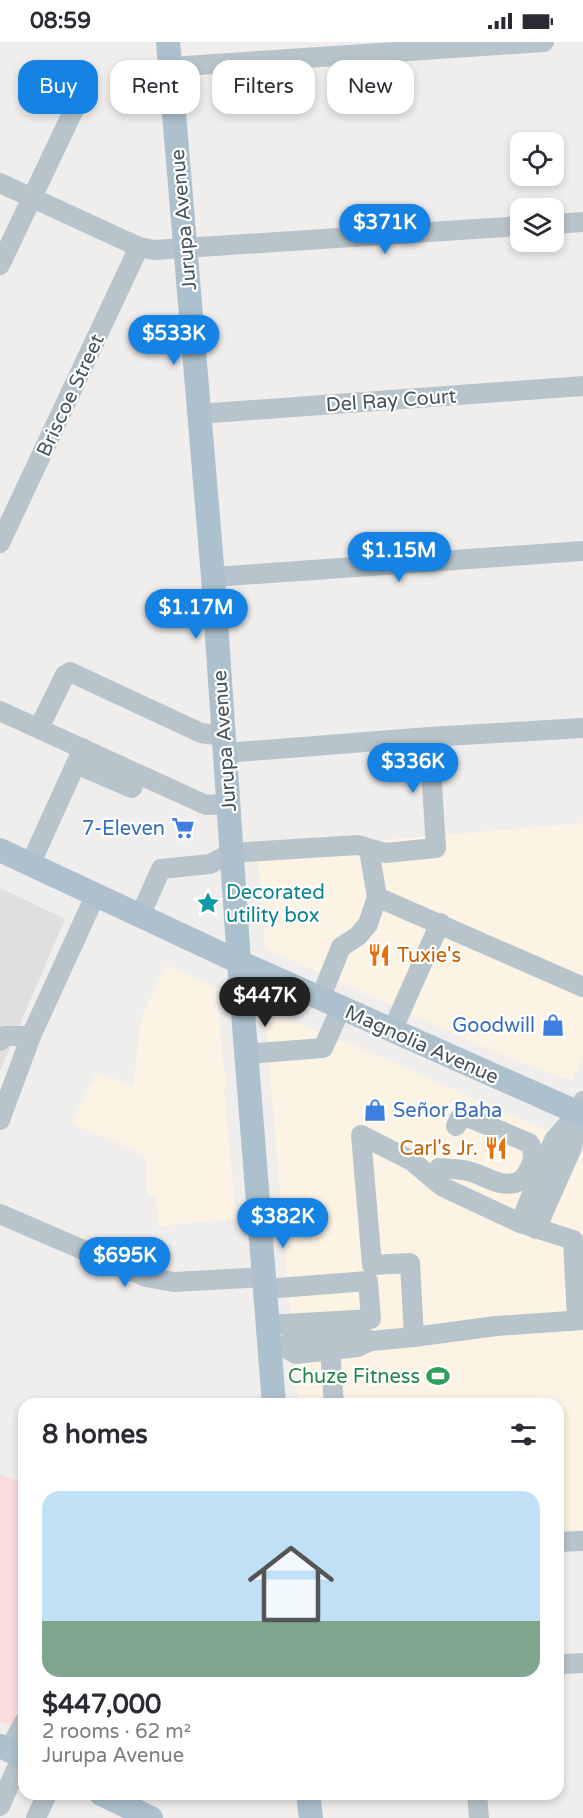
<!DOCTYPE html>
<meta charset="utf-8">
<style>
body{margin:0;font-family:"Varela Round",sans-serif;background:#f2f2f3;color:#2b2b33;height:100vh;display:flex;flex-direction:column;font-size:22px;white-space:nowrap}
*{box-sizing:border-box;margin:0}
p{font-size:20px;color:#7c7c81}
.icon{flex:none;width:33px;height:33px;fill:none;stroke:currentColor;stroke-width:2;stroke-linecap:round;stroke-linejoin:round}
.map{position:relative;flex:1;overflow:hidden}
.panel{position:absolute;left:18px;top:1356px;width:546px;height:402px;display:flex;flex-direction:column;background:#fff;border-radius:18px;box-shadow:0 3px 9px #0003}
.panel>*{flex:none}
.hud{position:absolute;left:18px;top:18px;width:548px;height:54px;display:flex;gap:12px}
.tools{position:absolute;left:510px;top:90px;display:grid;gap:12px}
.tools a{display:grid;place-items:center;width:54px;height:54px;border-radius:12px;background:#fff;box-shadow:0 3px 9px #0003;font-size:30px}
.price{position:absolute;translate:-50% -51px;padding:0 14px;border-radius:21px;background:#1483e3;color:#fff;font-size:20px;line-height:39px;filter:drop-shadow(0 2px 3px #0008)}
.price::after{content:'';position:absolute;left:50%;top:36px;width:18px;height:14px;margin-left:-9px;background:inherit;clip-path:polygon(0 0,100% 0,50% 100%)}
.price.active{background:#222;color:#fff}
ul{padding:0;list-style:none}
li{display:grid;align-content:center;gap:12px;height:318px;padding:0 24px}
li+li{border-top:2px solid #e1e1e2}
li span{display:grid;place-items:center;height:186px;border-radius:18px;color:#555}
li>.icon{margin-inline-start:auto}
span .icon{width:108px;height:108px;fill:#fffc;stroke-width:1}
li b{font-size:26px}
h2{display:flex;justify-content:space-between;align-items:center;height:72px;padding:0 24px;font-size:26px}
.tag{padding:0 21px;border-radius:18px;background:#fff;box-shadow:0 3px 9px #0003;font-size:21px;line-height:54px}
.tag.active{background:#1483e3;color:#fff}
.status{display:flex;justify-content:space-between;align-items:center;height:42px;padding:0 30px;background:#fff;direction:ltr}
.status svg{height:16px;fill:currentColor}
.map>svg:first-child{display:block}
.commercial{fill:#fcf3e5}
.education{fill:#e1dedf}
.medical{fill:#fbdcdc}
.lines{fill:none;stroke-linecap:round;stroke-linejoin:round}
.minor{stroke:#b8c4cb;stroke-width:20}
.major{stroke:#acc0cd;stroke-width:24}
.labels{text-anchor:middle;stroke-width:4.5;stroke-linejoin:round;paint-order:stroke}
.street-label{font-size:20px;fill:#45535b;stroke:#fff}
.shop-label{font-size:20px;fill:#366cbe;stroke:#fff;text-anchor:end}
.culture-label{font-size:20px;fill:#0d838f;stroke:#fff;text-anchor:start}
.food-label{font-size:20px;fill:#c56008;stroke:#fff;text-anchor:start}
.leisure-label{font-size:20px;fill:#27864d;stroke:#fff;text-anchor:end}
</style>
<div class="status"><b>08:59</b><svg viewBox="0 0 49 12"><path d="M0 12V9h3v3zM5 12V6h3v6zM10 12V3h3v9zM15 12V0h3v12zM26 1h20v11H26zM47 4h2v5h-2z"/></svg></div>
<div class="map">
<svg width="583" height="1776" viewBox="0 0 583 1776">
<rect width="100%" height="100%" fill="#f0eded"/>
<g class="commercial">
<path d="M583 781V1014L572 1039 508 1016 265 906 257 805 351 801Z"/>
<path d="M166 923 216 946 224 1031H226L227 1043H225L224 1049 236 1177 158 1184 156 1153H147L145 1113 72 1081 97 1030 133 1045 141 977Z"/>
<path d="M279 973 338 998 345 999 583 1105V1487L558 1489V1362H298L266 983Z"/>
</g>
<path class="education" d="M0 846 65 877 0 1029Z"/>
<path class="medical" d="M0 1432 24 1442V1690L0 1679Z"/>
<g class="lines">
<g class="minor">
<path d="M170 25 544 0"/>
<path d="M0 141 139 205 154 208 520 184"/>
<path d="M554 182 583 180"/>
<path d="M0 223 78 59"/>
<path d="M198 372 583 344"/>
<path d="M0 501 139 205"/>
<path d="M213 535 583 509"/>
<path d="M0 669 206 763 228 762"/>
<path d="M39 686 65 633 70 630 201 691 223 694"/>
<path d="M225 711 429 695 583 686"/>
<path d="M76 722 132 746 138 732"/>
<path d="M369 808 377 855 583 945"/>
<path d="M30 823 83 706"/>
<path d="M140 874 161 827 210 822 231 811 358 803 385 811 436 806 429 695"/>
<path d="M320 957 341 905 358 894 368 882 377 855"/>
<path d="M392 989 440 881"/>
<path d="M0 999 5 994H31"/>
<path d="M246 1012 323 1006 341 966"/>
<path d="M0 1078 31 994 95 854"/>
<path d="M439 1126C449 1127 459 1127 468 1129 486 1133 502 1149 522 1138 530 1128 538 1113 529 1101L470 1076 459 1077 456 1084"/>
<path d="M0 1172 146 1235 174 1240 264 1235"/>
<path d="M520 1181 554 1098 578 1071"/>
<path d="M536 1187 572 1106 578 1071 583 1059"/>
<path d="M265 1247 368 1239 371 1277 268 1283"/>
<path d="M358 1292 371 1299 358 1305 296 1312 284 1305 294 1296Z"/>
<path d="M414 1295 410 1221 372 1223 361 1093 412 1119 443 1145 520 1181 573 1198 577 1277"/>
<path d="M371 1299 414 1295 496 1284 583 1278"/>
<path d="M330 1308 334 1362"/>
<path d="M558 1500 583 1499"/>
<path d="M566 1622 583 1621"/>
<path d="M9 1708 24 1680"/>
<path d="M477 1752 479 1776"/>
<path d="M0 1764 22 1714"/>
<path d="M36 1776 47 1752"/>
</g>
<g class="major">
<path d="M168 0 213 535 239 920 274 1362"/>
<path d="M0 808 239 920 583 1073"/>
<path d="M0 1704 24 1715"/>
<path d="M101 1752 151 1776"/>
<path d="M308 1752 311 1776"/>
</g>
</g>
<defs>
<g id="supermarket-bare" transform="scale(1.8)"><path d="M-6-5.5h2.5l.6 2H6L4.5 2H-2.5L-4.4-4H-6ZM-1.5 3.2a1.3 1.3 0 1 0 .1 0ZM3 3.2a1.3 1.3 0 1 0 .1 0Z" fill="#3f7fe0" stroke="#fff" stroke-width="2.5" paint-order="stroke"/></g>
<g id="sight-bare" transform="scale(1.8)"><path d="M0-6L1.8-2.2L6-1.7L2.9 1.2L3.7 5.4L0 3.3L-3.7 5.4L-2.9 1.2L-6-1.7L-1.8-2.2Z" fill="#0f9aa8" stroke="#fff" stroke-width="2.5" paint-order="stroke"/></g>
<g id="restaurant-bare" transform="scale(1.8)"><path d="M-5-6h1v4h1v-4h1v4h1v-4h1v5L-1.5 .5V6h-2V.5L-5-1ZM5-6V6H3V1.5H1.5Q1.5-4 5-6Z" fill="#e8710a" stroke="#fff" stroke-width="2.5" paint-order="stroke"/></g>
<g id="shop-bare" transform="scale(1.8)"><path d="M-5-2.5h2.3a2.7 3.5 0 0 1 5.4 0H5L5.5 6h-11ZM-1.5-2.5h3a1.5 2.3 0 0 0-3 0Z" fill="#3f7fe0" stroke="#fff" stroke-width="2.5" paint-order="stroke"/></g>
<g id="stadium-bare" transform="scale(1.8)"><path d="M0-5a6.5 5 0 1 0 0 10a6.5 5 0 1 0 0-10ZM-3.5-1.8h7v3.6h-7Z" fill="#2e9e5b" stroke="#fff" stroke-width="2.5" paint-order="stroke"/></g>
</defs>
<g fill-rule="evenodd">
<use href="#supermarket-bare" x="183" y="786"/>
<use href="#sight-bare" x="208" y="861"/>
<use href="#restaurant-bare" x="379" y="913"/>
<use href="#shop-bare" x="553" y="983"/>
<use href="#shop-bare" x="375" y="1068"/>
<use href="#restaurant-bare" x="496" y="1106"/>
<use href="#stadium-bare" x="438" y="1334"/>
</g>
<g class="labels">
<g class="street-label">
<text transform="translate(183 178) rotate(-95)" y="7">Jurupa Avenue</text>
<text transform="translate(70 353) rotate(-65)" y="7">Briscoe Street</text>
<text transform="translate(391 358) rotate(-4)" y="7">Del Ray Court</text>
<text transform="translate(224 699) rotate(-94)" y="7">Jurupa Avenue</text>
<text transform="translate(422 1002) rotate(24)" y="7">Magnolia Avenue</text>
</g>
<g class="shop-label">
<text x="165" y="793">7-Eleven</text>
<text x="535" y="990">Goodwill</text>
<text x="393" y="1075" text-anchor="start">Señor Baha</text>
</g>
<g class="culture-label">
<text x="226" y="857">Decorated<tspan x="226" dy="23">utility box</tspan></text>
</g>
<g class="food-label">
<text x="397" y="920">Tuxie's</text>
<text x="478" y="1113" text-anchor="end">Carl's Jr.</text>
</g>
<g class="leisure-label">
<text x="420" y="1341">Chuze Fitness</text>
</g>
</g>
</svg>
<div class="tools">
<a><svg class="icon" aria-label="locate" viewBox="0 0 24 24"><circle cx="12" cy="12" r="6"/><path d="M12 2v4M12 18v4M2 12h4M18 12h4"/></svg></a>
<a><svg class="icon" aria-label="layers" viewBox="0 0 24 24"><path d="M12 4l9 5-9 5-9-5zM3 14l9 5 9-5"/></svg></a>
</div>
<b class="price" style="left:385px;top:213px">$371K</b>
<b class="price" style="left:174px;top:324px">$533K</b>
<b class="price" style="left:399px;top:541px">$1.15M</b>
<b class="price" style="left:196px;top:598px">$1.17M</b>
<b class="price" style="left:413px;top:752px">$336K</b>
<b class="price active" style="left:265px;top:986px">$447K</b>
<b class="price" style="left:283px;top:1207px">$382K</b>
<b class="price" style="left:125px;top:1246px">$695K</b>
<div class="hud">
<a class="tag active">Buy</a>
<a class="tag">Rent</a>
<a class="tag">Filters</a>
<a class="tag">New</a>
</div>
<section class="panel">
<h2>8 homes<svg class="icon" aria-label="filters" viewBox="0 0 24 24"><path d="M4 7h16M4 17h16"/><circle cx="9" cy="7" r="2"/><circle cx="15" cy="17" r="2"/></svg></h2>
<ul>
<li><span style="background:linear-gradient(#bfe0f5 70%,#7fa58c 0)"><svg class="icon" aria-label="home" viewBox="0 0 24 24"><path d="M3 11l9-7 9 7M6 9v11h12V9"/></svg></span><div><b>$447,000</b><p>2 rooms · 62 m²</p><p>Jurupa Avenue</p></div></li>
</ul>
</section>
</div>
